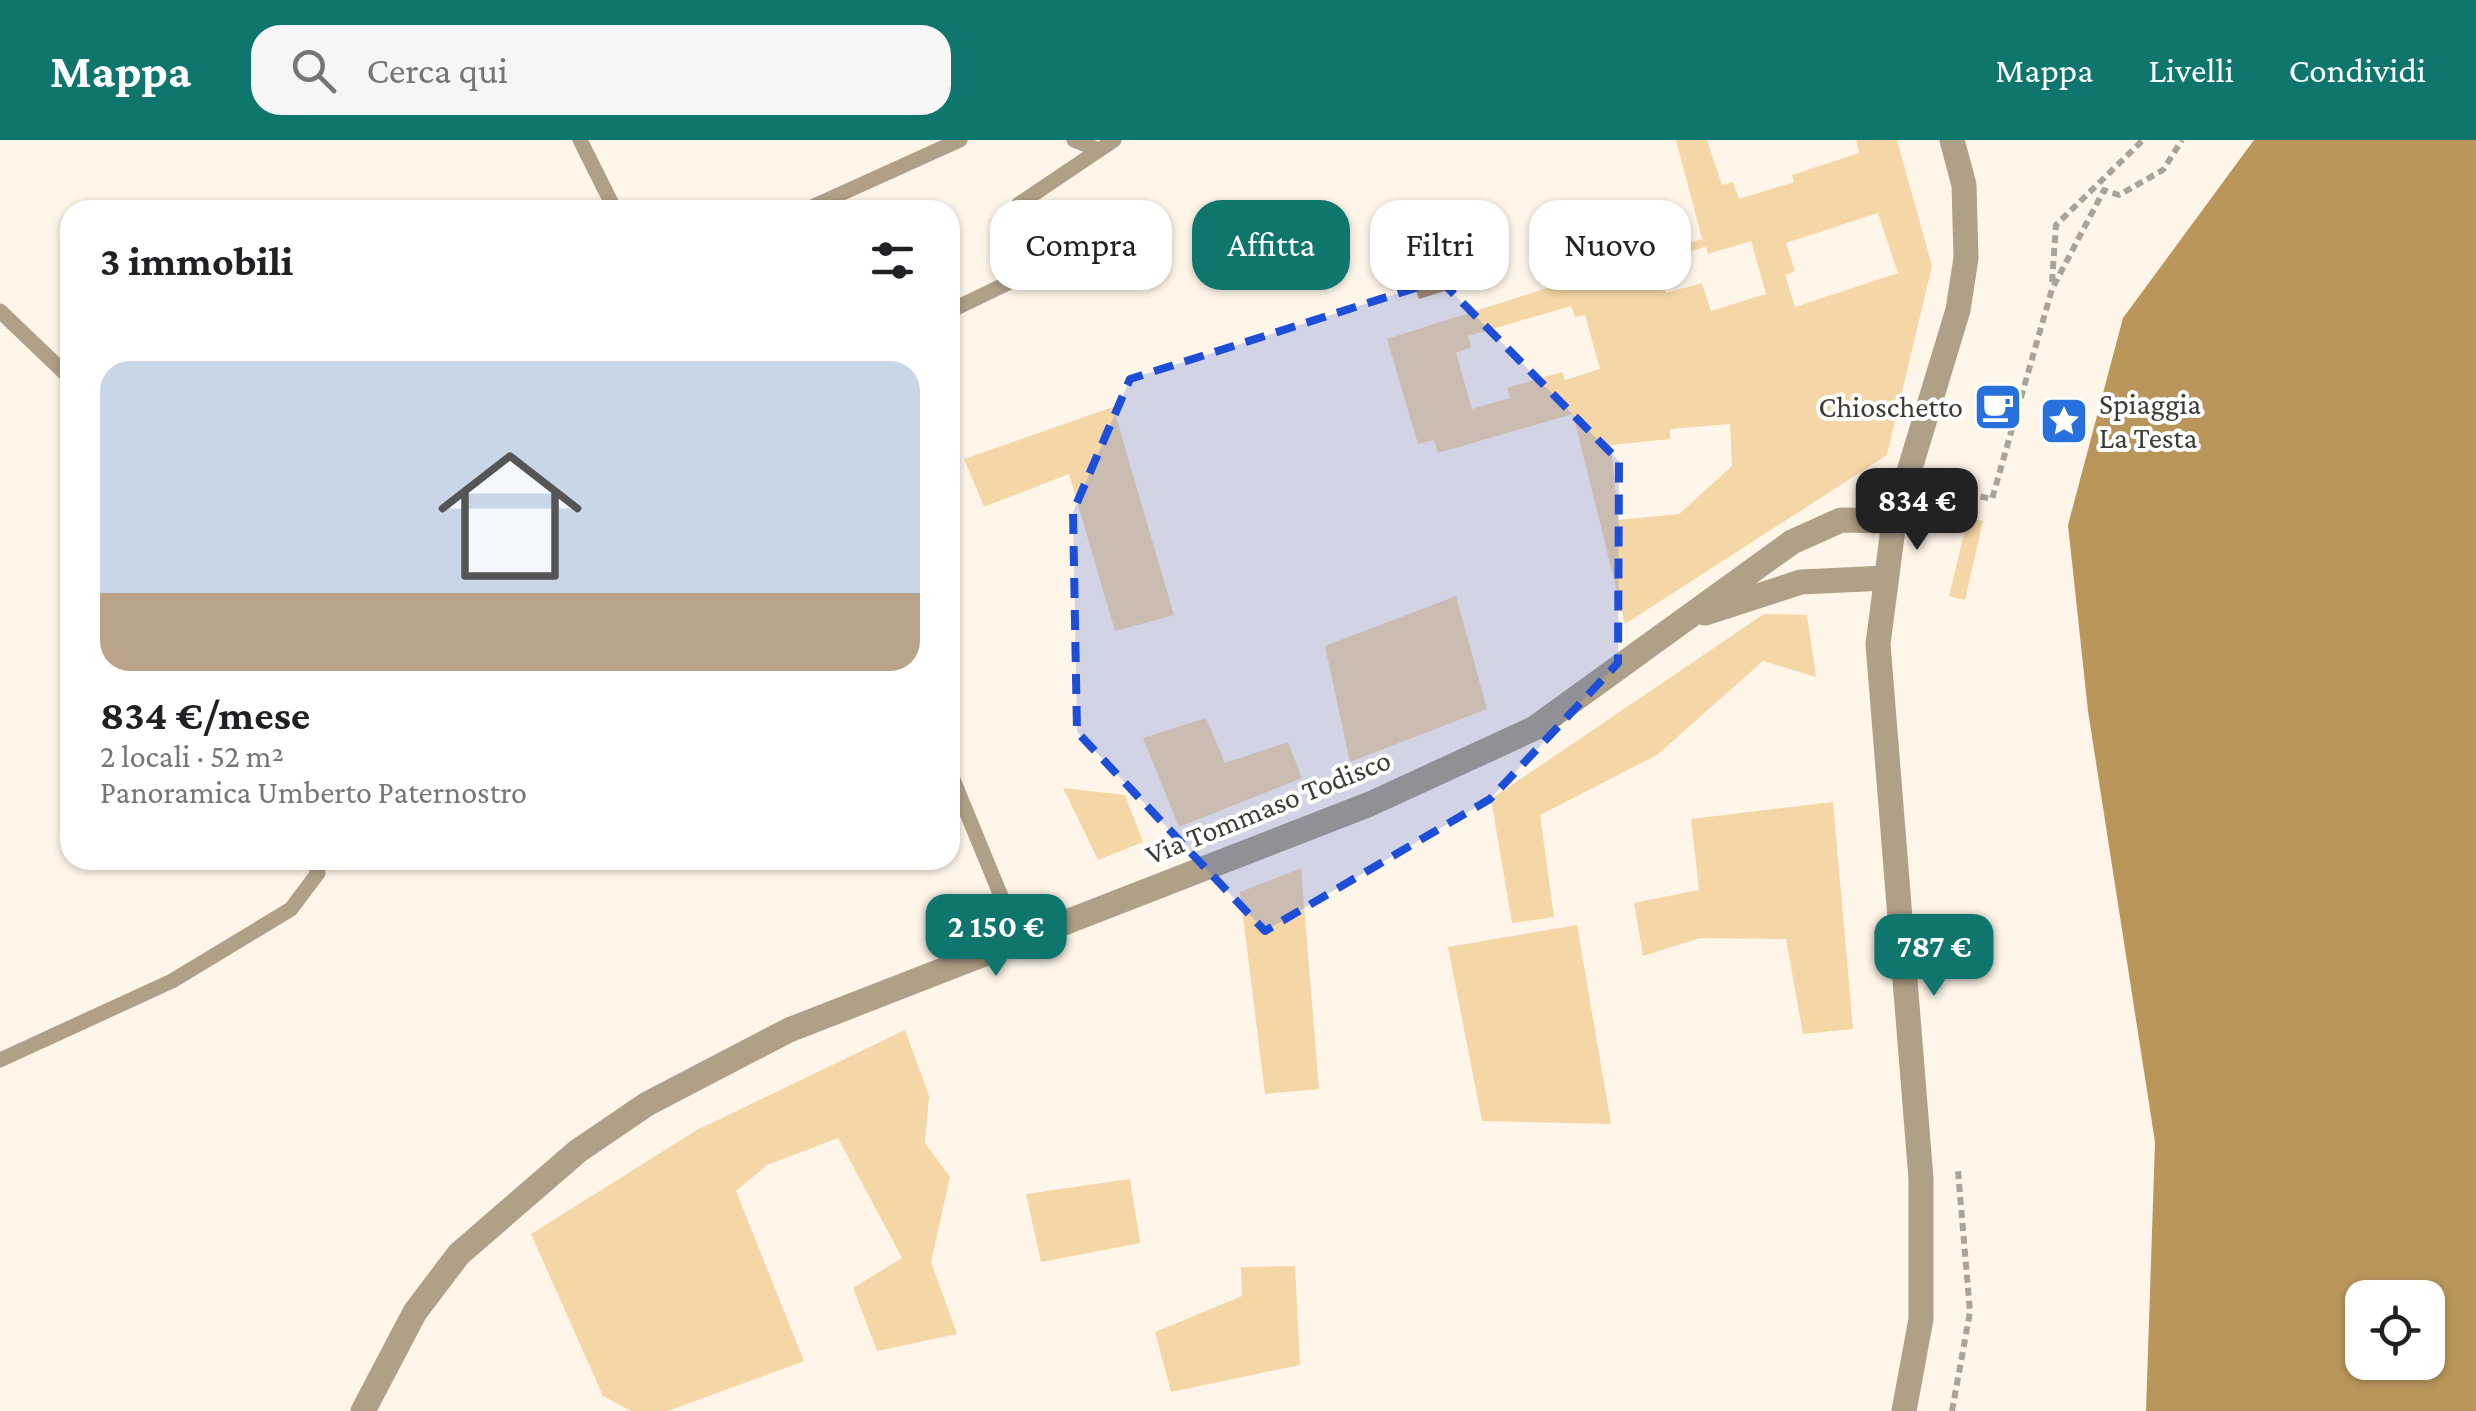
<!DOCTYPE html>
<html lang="it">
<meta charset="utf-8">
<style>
body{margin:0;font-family:"Crimson Pro",serif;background:#f6f6f6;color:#202124;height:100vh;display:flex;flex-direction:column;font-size:38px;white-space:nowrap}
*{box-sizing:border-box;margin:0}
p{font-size:32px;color:#757577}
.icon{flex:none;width:55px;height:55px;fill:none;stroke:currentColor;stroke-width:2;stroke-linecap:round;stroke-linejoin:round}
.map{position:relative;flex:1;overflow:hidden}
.drawer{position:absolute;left:60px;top:60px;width:900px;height:670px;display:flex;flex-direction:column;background:#fff;border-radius:30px;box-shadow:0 2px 8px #0004}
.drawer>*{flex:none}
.top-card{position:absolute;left:990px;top:60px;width:950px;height:90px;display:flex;gap:20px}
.controls{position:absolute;left:2345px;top:1140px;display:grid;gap:20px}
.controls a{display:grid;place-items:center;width:100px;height:100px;border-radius:20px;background:#fff;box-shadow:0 2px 8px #0004;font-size:50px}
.price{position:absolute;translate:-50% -85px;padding:0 22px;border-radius:20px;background:#0f766e;color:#fff;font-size:32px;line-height:65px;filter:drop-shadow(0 2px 5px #0008)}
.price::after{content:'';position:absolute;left:50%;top:60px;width:30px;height:22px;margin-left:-15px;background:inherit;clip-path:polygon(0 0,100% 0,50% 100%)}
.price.on{background:#222;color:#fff}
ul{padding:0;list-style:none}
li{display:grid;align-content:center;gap:20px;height:530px;padding:0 40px}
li+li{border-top:2px solid #e0e0e0}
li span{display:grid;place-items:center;height:310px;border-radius:30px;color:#555}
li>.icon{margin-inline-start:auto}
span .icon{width:180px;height:180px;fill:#fffc;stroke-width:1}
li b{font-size:42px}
h2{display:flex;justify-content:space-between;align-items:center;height:120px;padding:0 40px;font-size:42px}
.chip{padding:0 35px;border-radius:30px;background:#fff;box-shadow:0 2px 8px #0004;font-size:35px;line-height:90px}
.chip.on{background:#0f766e;color:#fff}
header{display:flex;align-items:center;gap:60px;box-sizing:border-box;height:140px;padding:0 50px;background:#0f766e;color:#fff}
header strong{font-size:48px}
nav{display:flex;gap:55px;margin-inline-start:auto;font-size:35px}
.search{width:700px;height:90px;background:#f6f6f6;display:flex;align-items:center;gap:25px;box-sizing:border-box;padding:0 35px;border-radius:30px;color:#757577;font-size:38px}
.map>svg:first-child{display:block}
.green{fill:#f5d7a7;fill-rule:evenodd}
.water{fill:#ba965b;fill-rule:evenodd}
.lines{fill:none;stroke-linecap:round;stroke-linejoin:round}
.path{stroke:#aaa39a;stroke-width:6;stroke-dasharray:8 5;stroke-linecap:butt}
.lane{stroke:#b0a087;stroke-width:15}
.street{stroke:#b0a087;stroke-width:25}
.marked{fill:#1d4ed8;fill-opacity:0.2;stroke:#1d4ed8;stroke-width:8;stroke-dasharray:20 12;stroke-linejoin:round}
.labels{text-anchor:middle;stroke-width:8;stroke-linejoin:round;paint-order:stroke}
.poi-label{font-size:30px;fill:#3e3a35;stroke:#fff;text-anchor:start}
.street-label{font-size:30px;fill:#3e3a35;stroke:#fff}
</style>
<header>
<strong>Mappa</strong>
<div class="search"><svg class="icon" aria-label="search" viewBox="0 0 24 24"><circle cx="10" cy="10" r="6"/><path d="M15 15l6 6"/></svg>Cerca qui</div>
<nav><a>Mappa</a><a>Livelli</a><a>Condividi</a></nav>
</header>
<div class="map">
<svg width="2476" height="1271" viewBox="0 0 2476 1271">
<rect width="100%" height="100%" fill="#fff6e9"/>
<g class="green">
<path d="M1676 0H1707L1722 45 1733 42 1739 59 1794 42 1792 35 1859 13 1856 0H1897L1932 126 1887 315 1625 484 1573 274 1438 313 1434 300 1418 304 1387 199 1702 99ZM1878 73 1898 133 1795 167 1785 135 1795 131 1786 103ZM1751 101 1766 154 1711 171 1702 143 1666 153 1657 121 1706 107 1708 114ZM1571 166 1575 177 1585 175 1600 229 1565 240 1562 232 1507 248 1510 258 1472 269 1456 213 1471 207 1468 196ZM1730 284 1732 326 1679 374 1618 380 1611 305 1670 299V289Z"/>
<path d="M1113 267 1174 475 1115 491 1069 334 984 367 964 319Z"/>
<path d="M1968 377 1983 381 1965 460 1949 456Z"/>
<path d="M1456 456 1487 569 1350 622 1325 506Z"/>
<path d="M1764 474 1807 475 1816 537 1763 521 1657 615 1540 675 1554 777 1512 783 1491 659Z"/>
<path d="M1206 578 1225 623 1288 602 1302 638 1179 687 1143 598Z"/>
<path d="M1063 648 1125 655 1143 702 1098 720Z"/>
<path d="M1833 662 1853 889 1803 894 1786 799 1700 798 1643 816 1634 763 1699 750 1691 679Z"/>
<path d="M1301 728 1319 949 1265 954 1240 752Z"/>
<path d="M1577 785 1611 984 1482 981 1448 807Z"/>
<path d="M905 890 929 956 925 1003 950 1037 931 1122 957 1194 877 1211 853 1148 902 1118 838 998 767 1025 736 1051 804 1221 668 1271H631L603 1256 531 1094 697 990Z"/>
<path d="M1130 1039 1140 1103 1041 1122 1026 1054Z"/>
<path d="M1295 1126 1300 1225 1171 1252 1155 1192 1242 1156 1241 1127Z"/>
</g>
<g class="water">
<path d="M2254 0H2476V1271H2146L2155 1002 2088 571 2068 385 2123 178ZM2362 1158H2428V1222H2362Z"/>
<path d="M1423 63 1451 149 1419 159 1391 73Z"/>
</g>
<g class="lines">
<g class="path">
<path d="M2052 142 2056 85 2143 0"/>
<path d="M1955 351 1992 359 2052 149 2104 50 2119 55 2163 30 2182 0"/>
<path d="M1952 1271 1970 1172 1958 1031"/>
</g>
<g class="lane">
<path d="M580 0 615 70"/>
<path d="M1074 0 1099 10"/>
<path d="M805 70 960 0"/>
<path d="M0 171 70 238"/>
<path d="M950 171 1035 130 1019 64 1114 0"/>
<path d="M950 632 1019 800"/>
<path d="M0 920 172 841 291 769 318 733 313 720"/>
</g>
<g class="street">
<path d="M1705 473 1801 442 1886 438"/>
<path d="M363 1271 415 1172 459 1114 578 1011 647 964 789 890 1370 664 1535 588 1792 402 1841 380 1894 381"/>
<path d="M1904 1271 1921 1179V1039L1878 504 1894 381 1958 170 1966 118 1964 45 1952 0"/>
</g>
</g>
<path class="marked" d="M1440 140 1619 321 1618 523 1490 659 1265 791 1077 592 1073 372 1130 239Z"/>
<defs>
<g id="cafe-square" transform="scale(2.5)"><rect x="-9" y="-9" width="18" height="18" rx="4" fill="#2870dc" stroke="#fff"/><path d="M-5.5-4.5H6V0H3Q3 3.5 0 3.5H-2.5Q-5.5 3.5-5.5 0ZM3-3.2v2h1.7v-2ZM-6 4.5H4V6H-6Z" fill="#fff"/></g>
<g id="sight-square" transform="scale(2.5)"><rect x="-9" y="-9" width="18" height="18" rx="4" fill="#2870dc" stroke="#fff"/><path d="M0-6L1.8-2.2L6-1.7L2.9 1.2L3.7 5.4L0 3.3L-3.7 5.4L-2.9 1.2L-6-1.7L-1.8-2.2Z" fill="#fff"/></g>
</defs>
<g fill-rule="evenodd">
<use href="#cafe-square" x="1998" y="267"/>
<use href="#sight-square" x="2064" y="281"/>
</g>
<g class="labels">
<g class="poi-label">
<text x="2099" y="274">Spiaggia<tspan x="2099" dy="34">La Testa</tspan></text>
<text x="1963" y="277" text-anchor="end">Chioschetto</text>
</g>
<g class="street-label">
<text transform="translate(1268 667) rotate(-22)" y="10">Via Tommaso Todisco</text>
</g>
</g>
</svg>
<div class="controls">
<a><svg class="icon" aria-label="locate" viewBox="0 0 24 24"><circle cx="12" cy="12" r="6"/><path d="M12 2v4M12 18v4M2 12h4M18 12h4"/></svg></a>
</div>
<b class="price on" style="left:1917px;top:413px">834 €</b>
<b class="price" style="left:996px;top:839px">2 150 €</b>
<b class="price" style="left:1934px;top:859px">787 €</b>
<div class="top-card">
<a class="chip">Compra</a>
<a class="chip on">Affitta</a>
<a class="chip">Filtri</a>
<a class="chip">Nuovo</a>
</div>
<section class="drawer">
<h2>3 immobili<svg class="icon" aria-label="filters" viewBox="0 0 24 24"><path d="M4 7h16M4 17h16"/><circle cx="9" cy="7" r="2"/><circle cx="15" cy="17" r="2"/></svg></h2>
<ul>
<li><span style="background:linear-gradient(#c9d6e8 75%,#b9a48a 0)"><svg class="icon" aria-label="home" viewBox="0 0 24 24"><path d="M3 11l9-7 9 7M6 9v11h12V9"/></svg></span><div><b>834 €/mese</b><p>2 locali · 52 m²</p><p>Panoramica Umberto Paternostro</p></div></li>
</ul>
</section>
</div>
